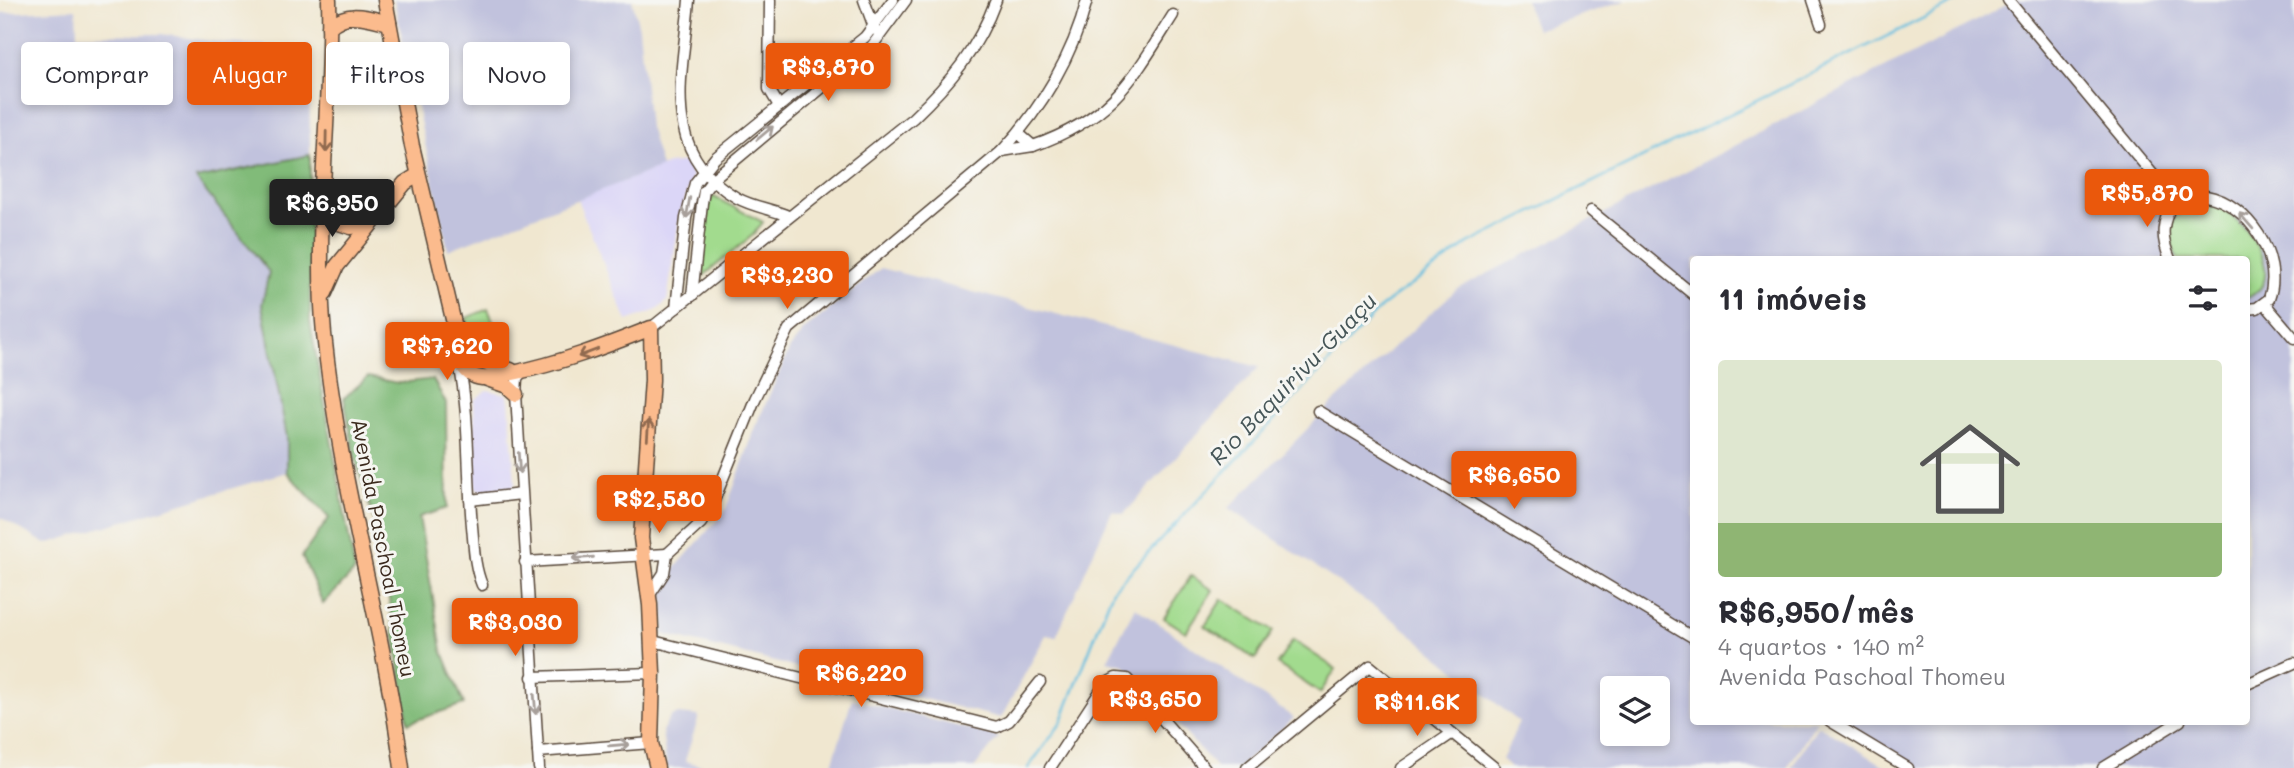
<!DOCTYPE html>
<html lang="pt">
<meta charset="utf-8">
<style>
body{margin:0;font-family:Mali,sans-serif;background:#f7f7f7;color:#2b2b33;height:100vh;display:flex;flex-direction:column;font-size:26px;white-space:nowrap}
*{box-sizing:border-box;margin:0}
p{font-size:23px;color:#7c7c81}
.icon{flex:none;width:38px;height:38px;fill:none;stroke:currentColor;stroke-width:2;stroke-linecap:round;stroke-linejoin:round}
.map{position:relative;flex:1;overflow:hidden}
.details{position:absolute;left:1690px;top:256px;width:560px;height:469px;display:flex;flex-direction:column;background:#fff;border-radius:7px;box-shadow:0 4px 10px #0003}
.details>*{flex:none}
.banner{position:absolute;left:21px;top:42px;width:665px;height:63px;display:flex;gap:14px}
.fabs{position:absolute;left:1600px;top:676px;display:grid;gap:14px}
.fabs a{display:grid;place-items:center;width:70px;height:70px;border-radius:7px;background:#fff;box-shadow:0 4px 10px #0003;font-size:35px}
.price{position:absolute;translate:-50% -60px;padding:0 16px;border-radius:7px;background:#ea580c;color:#fff;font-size:23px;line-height:46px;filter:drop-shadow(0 2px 4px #0008)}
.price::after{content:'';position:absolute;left:50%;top:42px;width:21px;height:16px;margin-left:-10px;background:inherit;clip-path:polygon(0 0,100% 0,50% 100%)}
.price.on{background:#222;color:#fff}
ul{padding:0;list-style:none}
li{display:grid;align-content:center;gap:14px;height:371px;padding:0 28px}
li span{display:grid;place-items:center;height:217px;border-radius:7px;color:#555}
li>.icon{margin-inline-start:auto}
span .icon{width:126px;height:126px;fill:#fffc;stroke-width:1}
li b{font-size:30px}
h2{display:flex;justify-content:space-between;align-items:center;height:84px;padding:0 28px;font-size:30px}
.chip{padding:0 24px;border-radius:7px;background:#fff;box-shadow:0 4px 10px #0003;font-size:24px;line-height:63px}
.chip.on{background:#ea580c;color:#fff}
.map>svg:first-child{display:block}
.built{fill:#dbd6f7}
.industrial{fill:#c1c2dd;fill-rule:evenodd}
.green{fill:#a2db8e;stroke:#6e8256;stroke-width:2}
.forest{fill:#81bb79;stroke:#5e724c;stroke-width:2}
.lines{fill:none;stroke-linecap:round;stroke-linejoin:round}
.stream{stroke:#61bddf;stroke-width:2.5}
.minor-casing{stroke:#564639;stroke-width:13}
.major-casing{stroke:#564639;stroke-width:17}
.minor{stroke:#fff;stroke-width:10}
.major{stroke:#fbbb8d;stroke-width:14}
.oneway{stroke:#a79f9a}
.oneway2{stroke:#916b50}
.labels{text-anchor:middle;stroke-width:6;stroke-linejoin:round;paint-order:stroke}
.street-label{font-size:21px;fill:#3b2a1e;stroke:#f6f6f2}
.water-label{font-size:23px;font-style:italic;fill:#465658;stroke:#f6f6f2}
</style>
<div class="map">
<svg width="2294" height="768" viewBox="0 0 2294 768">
<rect width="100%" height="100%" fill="#f6f6f2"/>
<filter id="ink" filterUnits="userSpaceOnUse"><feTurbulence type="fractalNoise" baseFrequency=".0143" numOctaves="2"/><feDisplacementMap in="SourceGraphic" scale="14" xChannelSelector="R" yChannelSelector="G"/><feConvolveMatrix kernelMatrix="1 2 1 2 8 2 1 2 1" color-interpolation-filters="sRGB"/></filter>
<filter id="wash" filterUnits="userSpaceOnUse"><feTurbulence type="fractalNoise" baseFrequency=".00686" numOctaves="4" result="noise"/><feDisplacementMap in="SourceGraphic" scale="28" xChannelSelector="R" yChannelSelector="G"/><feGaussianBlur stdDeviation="1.57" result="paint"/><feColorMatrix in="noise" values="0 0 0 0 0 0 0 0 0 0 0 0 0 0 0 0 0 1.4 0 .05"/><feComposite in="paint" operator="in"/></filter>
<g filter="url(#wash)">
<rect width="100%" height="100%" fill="#f0e7d0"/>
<g class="built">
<path d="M687 162 692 176 679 220 667 301 657 310 627 321 577 199 668 164Z"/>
<path d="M487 390 507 394 509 401 515 484 512 490 478 491 475 487 474 400Z"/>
</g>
<g class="industrial">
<path d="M394 0H632L639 28 649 127 661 167 448 250Z"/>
<path d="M1525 0H1627L1536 30Z"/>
<path d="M2016 0H2294V768H1917L1839 721H2247V259H1694V721H1817L1787 768H1511L1502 760 1519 722 1395 621 1229 508 1332 404 1456 290ZM1612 688H1657V733H1612Z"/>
<path d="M76 9 77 35 161 34 224 43 300 47 309 44 310 155 197 180 269 272 262 305 287 437V472L46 544 0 517V13Z"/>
<path d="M881 268 1259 367 1124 514 1112 511 1056 637 1046 635 1001 718 663 634V593L669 575 725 511 758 421 790 348 804 330Z"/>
<path d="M1135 607 1294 718 1238 768H1217L1124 665 1107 661Z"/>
<path d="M852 699 999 737 974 768H831Z"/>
<path d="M679 714 699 716 685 761 709 768H667L662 731 671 716Z"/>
<path d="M1818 725 1888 768H1791Z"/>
</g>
<g class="green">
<path d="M712 196 763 222 753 235 702 277 704 219Z"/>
<path d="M2196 204C2208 204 2223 207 2232 216 2248 229 2273 262 2263 284 2260 290 2253 295 2247 298V259H2178C2170 245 2168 232 2175 217Z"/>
<path d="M488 309 505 350 508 356 484 354 474 349 466 318Z"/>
<path d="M1191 576 1213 590 1186 632 1164 618Z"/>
<path d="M1222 599 1273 631 1255 659 1205 626Z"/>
<path d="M1293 640 1336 669 1320 693 1277 664Z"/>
</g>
<g class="forest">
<path d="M310 155V322L355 571 323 604 302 556 329 518 287 472V437L262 305 269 272 196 179Z"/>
<path d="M368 377 398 383 433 379 446 403 447 508 419 517 442 650 464 704 408 723 380 541 355 458 344 398Z"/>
</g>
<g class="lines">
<path class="stream" d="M1028 768 1061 723 1113 590 1382 306 1468 244 1960 0"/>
</g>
</g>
<g filter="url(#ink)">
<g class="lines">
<g class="minor-casing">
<g id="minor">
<path d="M689 0C683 76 658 152 737 198 753 207 772 209 788 216"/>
<path d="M770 0 769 89 779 106"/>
<path d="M864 0 875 30"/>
<path d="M1813 0 1821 24"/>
<path d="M2008 0 2174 200"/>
<path d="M1033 146C1112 118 1131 82 1173 15"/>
<path d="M1002 151 1033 146 1019 134"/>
<path d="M1591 211 1694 295"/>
<path d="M2170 259C2160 236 2162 222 2174 200 2185 198 2196 194 2206 196 2248 203 2284 258 2269 299L2257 308 2247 309"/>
<path d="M692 296 702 203 704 191 714 178 872 46 906 0"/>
<path d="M2265 304 2294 338"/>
<path d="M676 308 686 218 695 183 715 158 865 37 893 0"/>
<path d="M651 328 913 118C950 83 978 49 996 0"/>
<path d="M459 363C470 417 467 471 472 526 474 546 474 566 482 585"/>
<path d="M523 371 517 378 516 394 539 768"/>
<path d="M1318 411 1694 638"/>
<path d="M470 500 521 494"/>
<path d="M525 562 667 554"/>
<path d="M649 596 664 573 667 554 701 523 711 508 755 399 789 329 1002 151C1041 109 1073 56 1087 0"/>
<path d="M653 641 997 727 1009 721 1040 682"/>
<path d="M532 677 653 673"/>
<path d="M2247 684 2294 663"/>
<path d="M1830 721 1908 768"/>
<path d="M538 752 651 743"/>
<path d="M1050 768 1105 684 1116 678 1127 679 1205 768"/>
<path d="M1247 768 1370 666 1495 768"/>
<path d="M1401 768 1451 734"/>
<path d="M2103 768 2180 721"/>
</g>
</g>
<g class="major-casing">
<g id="major">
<path d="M329 0C332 109 314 227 324 334 339 482 383 622 402 768"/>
<path d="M385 0 412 146 456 332 465 354 475 361 511 370"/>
<path d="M329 27C348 10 366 17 389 23"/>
<path d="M325 200 339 223 351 227 370 224"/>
<path d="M325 293 337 266 405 183 418 175"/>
<path d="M456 332C451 349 462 376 482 378 492 379 504 375 513 373 561 363 606 346 651 328L652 380 641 538 650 605 653 673 651 743 657 768"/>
<path d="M487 379 507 386 516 394"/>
</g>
</g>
<use href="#minor" class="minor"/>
<use href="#major" class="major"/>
</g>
<defs><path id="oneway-shaft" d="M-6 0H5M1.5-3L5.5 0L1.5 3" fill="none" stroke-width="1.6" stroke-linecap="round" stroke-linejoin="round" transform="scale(1.75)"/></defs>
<g class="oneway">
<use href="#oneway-shaft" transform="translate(765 133) rotate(-40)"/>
<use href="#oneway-shaft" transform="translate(688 208) rotate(100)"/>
<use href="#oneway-shaft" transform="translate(2246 221) rotate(-131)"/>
<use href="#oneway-shaft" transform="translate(519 463) rotate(86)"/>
<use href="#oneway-shaft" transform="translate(583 558) rotate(176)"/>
<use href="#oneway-shaft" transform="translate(535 704) rotate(85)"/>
<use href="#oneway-shaft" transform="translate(619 745) rotate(-5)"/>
</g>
<g class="oneway2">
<use href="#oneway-shaft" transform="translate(326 142) rotate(91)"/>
<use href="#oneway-shaft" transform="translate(588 353) rotate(159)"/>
<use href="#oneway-shaft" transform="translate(648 430) rotate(-86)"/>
</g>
</g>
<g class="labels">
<g class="street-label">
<text transform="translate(383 548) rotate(79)" y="7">Avenida Paschoal Thomeu</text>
</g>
<g class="water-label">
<text transform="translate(1293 379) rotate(-46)" y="8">Rio Baquirivu-Guaçu</text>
</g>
</g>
</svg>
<div class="fabs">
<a><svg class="icon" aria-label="layers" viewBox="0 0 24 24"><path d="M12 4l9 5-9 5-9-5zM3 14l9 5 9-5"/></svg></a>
</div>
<b class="price" style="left:828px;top:103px">R$3,870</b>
<b class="price" style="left:2147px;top:229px">R$5,870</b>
<b class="price on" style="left:332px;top:239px">R$6,950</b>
<b class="price" style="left:787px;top:311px">R$3,230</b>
<b class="price" style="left:447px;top:382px">R$7,620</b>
<b class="price" style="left:1514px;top:511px">R$6,650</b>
<b class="price" style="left:659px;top:535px">R$2,580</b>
<b class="price" style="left:515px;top:658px">R$3,030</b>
<b class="price" style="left:861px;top:709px">R$6,220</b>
<b class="price" style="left:1155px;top:735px">R$3,650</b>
<b class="price" style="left:1417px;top:738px">R$11.6K</b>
<div class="banner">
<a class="chip">Comprar</a>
<a class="chip on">Alugar</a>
<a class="chip">Filtros</a>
<a class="chip">Novo</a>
</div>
<section class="details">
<h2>11 imóveis<svg class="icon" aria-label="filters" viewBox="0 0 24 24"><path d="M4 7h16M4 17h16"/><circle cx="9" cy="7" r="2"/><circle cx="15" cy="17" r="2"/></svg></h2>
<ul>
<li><span style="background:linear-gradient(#dfe7d0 75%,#8fb573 0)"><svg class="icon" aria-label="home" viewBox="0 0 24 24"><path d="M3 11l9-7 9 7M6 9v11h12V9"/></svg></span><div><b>R$6,950/mês</b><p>4 quartos · 140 m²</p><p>Avenida Paschoal Thomeu</p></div></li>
</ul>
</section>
</div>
